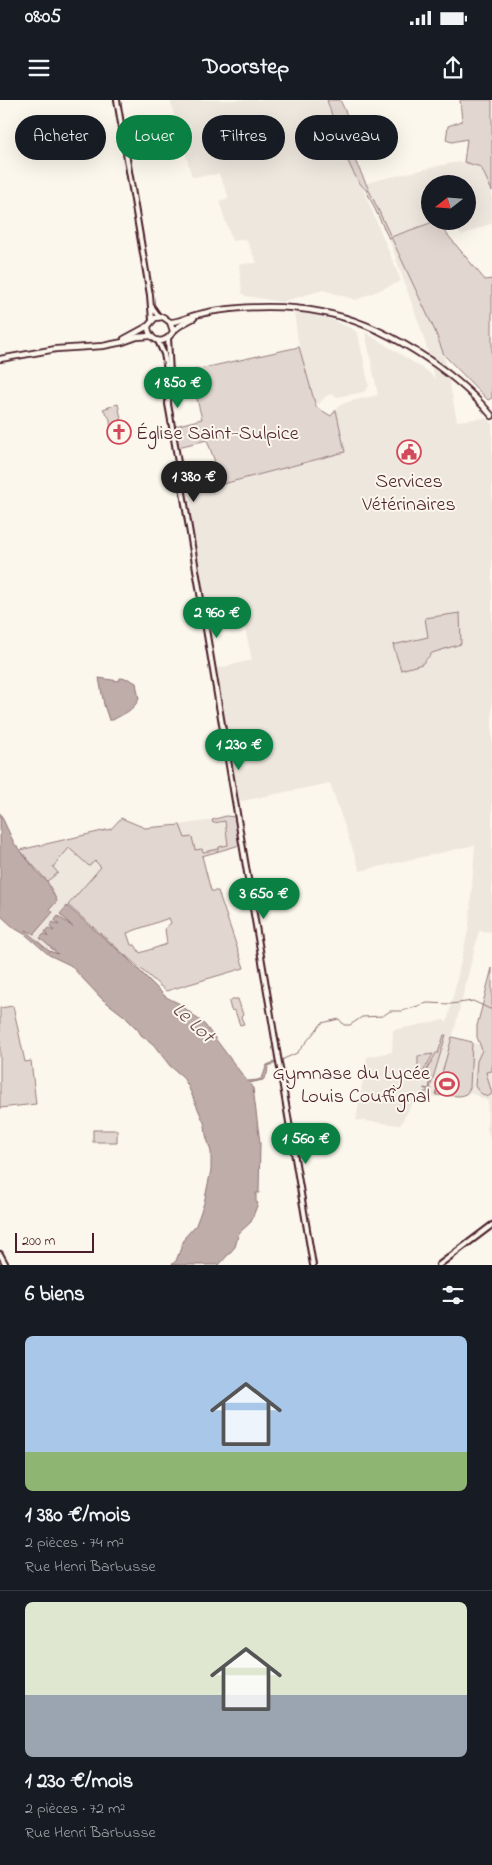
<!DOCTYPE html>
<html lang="fr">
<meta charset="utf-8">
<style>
body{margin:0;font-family:"Indie Flower",sans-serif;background:#20242c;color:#f1f3f6;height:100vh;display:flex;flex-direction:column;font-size:19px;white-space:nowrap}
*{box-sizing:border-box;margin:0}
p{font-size:16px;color:#9ea1a6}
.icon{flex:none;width:28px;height:28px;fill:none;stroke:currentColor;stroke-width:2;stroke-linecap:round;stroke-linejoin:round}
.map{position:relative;height:1165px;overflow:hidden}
.drawer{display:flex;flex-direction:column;background:#171b24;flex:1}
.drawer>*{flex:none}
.top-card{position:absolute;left:15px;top:15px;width:462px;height:45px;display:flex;gap:10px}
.needle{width:32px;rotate:253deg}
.tools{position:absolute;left:421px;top:75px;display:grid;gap:10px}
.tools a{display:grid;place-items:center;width:55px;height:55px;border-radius:50%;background:#171b24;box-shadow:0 5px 20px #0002;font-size:25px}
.scale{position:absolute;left:15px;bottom:12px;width:79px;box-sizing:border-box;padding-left:5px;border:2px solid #4a1f2b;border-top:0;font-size:14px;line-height:18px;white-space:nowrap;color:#4a1f2b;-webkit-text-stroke:4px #fbf7ec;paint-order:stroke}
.price{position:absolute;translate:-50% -42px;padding:0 11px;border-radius:18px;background:#0b8043;color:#fff;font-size:16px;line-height:32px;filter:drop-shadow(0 1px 2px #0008)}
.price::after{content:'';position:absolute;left:50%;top:30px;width:15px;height:11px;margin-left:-8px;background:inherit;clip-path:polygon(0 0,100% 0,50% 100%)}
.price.on{background:#222;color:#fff}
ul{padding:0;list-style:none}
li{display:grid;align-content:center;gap:10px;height:265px;padding:0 25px}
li+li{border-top:1px solid #363941}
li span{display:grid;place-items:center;height:155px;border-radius:8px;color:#555}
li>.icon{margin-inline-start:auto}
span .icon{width:90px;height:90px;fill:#fffc;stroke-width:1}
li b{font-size:21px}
h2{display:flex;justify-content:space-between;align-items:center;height:60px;padding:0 25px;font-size:21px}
.chip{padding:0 18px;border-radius:22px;background:#171b24;box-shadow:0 5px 20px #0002;font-size:18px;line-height:45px}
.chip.on{background:#0b8043;color:#fff}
.status{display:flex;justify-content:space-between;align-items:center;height:35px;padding:0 25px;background:#171b24;direction:ltr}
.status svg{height:14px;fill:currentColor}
header{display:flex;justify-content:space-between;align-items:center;height:65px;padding:0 25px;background:#171b24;font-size:22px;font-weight:700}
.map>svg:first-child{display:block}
.built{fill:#eee7de;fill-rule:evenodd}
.green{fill:#e2d7d0;stroke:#967b7e;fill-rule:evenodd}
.water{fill:#bfadaa;stroke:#907477}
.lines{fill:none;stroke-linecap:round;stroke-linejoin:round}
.stream{stroke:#907477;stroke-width:1}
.secondary-casing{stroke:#4a1f2b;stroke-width:8}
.primary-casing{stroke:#4a1f2b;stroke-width:8}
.secondary{stroke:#fbf7ec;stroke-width:4}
.primary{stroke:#fbf7ec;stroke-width:4.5}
.labels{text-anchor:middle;stroke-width:4;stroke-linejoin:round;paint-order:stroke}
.poi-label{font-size:20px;fill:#4a1f2b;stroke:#fbf7ec;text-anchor:start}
.water-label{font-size:21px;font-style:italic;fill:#6d4a51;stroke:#fbf7ec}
</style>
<div class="status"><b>08:05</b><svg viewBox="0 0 49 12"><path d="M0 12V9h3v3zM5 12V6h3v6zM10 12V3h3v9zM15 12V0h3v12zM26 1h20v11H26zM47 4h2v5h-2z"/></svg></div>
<header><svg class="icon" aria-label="menu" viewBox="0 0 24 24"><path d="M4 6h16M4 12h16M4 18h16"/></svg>Doorstep<svg class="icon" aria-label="share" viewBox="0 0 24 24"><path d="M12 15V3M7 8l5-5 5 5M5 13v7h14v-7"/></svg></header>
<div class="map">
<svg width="492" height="1165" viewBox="0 0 492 1165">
<rect width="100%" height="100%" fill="#fbf7ec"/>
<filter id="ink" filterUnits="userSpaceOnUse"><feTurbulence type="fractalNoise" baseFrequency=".02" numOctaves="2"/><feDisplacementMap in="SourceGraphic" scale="10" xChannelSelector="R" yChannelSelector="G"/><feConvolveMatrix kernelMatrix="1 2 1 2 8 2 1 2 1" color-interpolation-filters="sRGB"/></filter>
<g filter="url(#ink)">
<g class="built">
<path d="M170 0H329L340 33 401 181 356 200 323 190 281 202 246 196 242 193 239 164 257 163 246 139 232 141 219 101 229 98 219 74 192 77Z"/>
<path d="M464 62 481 67 492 91V123L462 135 455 130 469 122 468 84H430V121H434L392 137 435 231 444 255 457 321 485 318 492 323V832L479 831 453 935 454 938 484 946 492 941V1045L487 1029 488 1001 471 993 415 999 400 1025 356 1020 367 957 392 952 393 930 444 920 447 923 469 826 475 745 360 771 330 683 237 702 215 569 252 560 242 515 208 525 186 394 345 352 336 310 339 306 347 302 378 295 365 232 427 271 435 278 423 235 389 139 391 137 365 83 452 63ZM429 537 461 544 432 553 422 564 393 545Z"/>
<path d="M294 212 307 213 332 220 353 229 358 234 369 286 364 292 337 297 332 294 326 296 316 307 299 247Z"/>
<path d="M212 720 213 723 225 721 228 745 219 747V749L203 752 194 750 185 738 180 725Z"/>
<path d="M69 748 89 765 94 761 101 767 60 814 73 827 55 820 59 824 54 830 45 832 49 836 48 837 58 854 57 855 41 845 25 829 33 832 53 811 50 809 57 801 47 781 58 773 53 767Z"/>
</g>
<g class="green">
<path d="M327 0H340C348 16 357 38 353 56L391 137 436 121 485 180 492 179V298L488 300 444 255 435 231 391 137 389 139 366 90C348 74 335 24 327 0Z"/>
<path d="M460 0H492V91L481 67 464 62 467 39 452 42 446 40 448 26 462 21Z"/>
<path d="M299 247 316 307 331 316 336 310 345 352 223 384 207 340 178 347 175 326 202 319 190 271Z"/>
<path d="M118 304 123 328 122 339 111 340 110 319 103 309Z"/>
<path d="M460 513 461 544 432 553 422 564 401 570 393 545 428 537 425 518Z"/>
<path d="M226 716 235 717 240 745 202 756 211 791H218L244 868 166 891 68 805 101 767 95 761 89 766 69 748 53 767 58 773 47 781 20 750 111 729 121 718 145 728 180 725 185 738 192 737 195 750 202 749 203 752 219 749V747L228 745 225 721 213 723 212 720ZM169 818 171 823 165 828 167 844 140 853 135 845H131L127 833Z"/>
<path d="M492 868V971L486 972 492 994 487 997 479 992 475 986 477 961 482 950 477 937V926Z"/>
<path d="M232 899H238L243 915 241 917 244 924 240 925 235 911 231 910 229 902Z"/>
<path d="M13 906 25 962 31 961 36 1004 0 1008V908Z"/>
<path d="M444 935H446L430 988 432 989 429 995H425L424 992H428V991L424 988 429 989 431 978 426 976 425 973 436 953H438Z"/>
<path d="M452 937 472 942 470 988 466 994 460 996 436 995Z"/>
<path d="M433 954 422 974 418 973V956Z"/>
<rect x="93" y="1030" width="24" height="12"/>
</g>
<g class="water">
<path d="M99 578 119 581 120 578 129 579 136 583 139 599C132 612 124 613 113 620H109L104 605Z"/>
<path d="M0 713 14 743 39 774 47 781 57 801 50 809 53 812 34 834 26 830 28 833 49 851 58 854 40 838 44 834 48 837 45 832 48 828 54 831 50 826 53 822 59 825 55 820 58 816 73 827 60 814 67 806 126 857 166 897 180 904 205 925 247 981C266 980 261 978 267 965L277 961V963L268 966 267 974 263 980 249 983 253 988 260 1043 259 1093H256V1102L258 1103 251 1122 239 1133 235 1147 219 1165H171L176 1161 185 1137 196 1125 204 1103 211 1070V1052L206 1035 205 1025 188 986 182 976 170 966 153 944 141 935 138 930 123 915 102 899 70 865 49 855 26 835 14 828 0 815Z"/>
</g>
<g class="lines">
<path class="stream" d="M277 962 297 953 322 923 339 919 344 925H350L362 917 383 916 390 911H402L427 903 451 904 473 901 490 909 492 908"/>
<g class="secondary-casing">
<g id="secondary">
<path d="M117 0 150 195 152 220"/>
<path d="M152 207 159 217"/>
<path d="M168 238 170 273 168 304 170 315 313 1165"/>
<path d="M158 241 164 254 168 275"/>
<path d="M0 1154 6 1165"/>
<path d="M439 1165 492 1125"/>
</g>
</g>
<g class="primary-casing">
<g id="primary">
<path d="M170 222C180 222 187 217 196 215 207 212 219 210 230 209 260 206 291 206 321 212 382 223 453 269 492 316"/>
<path d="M173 231 170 222 163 217 155 218 148 226C148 235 156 245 166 239 171 237 172 231 177 228 182 224 188 221 194 218"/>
<path d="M124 239 148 226"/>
<path d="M0 259 56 249 103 246 123 242 137 237 151 236"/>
</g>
</g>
<use href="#secondary" class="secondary"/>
<use href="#primary" class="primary"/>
</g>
</g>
<defs>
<g id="church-ring" transform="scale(1.25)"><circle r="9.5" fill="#fbf7ec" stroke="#d1495b" stroke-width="1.5"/><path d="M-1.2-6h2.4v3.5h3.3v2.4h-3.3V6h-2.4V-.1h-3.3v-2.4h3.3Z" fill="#d1495b"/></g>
<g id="civic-ring" transform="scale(1.25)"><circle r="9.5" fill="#fbf7ec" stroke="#d1495b" stroke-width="1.5"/><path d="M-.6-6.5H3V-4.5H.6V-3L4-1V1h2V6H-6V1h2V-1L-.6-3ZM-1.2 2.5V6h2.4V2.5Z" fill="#d1495b"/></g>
<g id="stadium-ring" transform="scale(1.25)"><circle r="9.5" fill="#fbf7ec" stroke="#d1495b" stroke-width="1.5"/><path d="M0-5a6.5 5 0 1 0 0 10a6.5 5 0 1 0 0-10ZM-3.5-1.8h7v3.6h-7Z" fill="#d1495b"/></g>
</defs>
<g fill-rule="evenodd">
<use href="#church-ring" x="119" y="332"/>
<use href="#civic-ring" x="409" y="352"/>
<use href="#stadium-ring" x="447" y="984"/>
</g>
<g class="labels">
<g class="poi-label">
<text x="136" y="339">Église Saint-Sulpice</text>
<text x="409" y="387" text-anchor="middle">Services<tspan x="409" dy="23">Vétérinaires</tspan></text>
<text x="430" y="979" text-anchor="end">Gymnase du Lycée<tspan x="430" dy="23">Louis Couffignal</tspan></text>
</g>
<g class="water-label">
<text transform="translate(194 922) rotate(42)" y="7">Le Lot</text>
</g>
</g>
</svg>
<div class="tools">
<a><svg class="needle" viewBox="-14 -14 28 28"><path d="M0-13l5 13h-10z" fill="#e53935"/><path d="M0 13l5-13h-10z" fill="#9ea1a6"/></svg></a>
</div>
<div class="scale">200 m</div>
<b class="price" style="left:178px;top:309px">1 850 €</b>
<b class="price on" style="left:194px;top:403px">1 380 €</b>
<b class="price" style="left:217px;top:539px">2 960 €</b>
<b class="price" style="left:239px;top:671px">1 230 €</b>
<b class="price" style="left:264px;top:820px">3 650 €</b>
<b class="price" style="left:306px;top:1065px">1 560 €</b>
<div class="top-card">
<a class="chip">Acheter</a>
<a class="chip on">Louer</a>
<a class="chip">Filtres</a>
<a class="chip">Nouveau</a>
</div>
</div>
<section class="drawer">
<h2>6 biens<svg class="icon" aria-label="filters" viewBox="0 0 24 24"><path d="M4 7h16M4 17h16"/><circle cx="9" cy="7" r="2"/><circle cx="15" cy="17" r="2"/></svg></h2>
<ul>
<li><span style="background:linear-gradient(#a9c7e8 75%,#8fb573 0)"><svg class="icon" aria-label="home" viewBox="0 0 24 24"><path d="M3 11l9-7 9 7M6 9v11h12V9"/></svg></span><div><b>1 380 €/mois</b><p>2 pièces · 74 m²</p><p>Rue Henri Barbusse</p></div></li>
<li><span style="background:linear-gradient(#dfe7d0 60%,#9aa5b1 0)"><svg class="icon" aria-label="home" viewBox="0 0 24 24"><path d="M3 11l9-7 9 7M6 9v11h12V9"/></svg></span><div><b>1 230 €/mois</b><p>2 pièces · 72 m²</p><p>Rue Henri Barbusse</p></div></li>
</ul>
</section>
